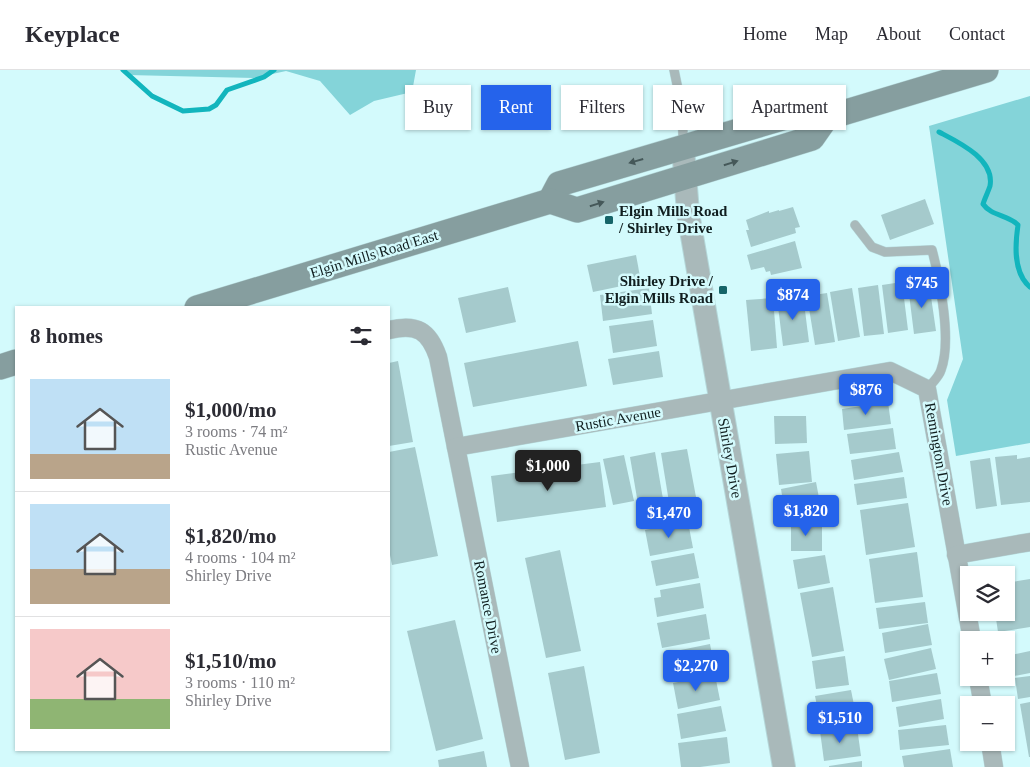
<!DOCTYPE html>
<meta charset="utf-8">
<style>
body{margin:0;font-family:"Times New Roman",serif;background:#f7f7f7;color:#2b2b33;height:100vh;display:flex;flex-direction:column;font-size:19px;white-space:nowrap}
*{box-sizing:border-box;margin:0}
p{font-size:16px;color:#7c7c81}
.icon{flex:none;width:28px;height:28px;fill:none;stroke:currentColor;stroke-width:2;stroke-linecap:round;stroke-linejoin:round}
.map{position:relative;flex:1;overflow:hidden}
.sheet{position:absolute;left:15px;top:236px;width:375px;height:445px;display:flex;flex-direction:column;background:#fff;border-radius:0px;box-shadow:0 1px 4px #0004}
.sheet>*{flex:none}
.banner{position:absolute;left:405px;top:15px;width:475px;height:45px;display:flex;gap:10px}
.controls{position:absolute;left:960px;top:496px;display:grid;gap:10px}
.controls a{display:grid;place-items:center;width:55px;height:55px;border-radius:0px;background:#fff;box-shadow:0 1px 4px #0004;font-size:25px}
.price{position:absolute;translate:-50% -42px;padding:0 11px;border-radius:5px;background:#2563eb;color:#fff;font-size:16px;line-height:32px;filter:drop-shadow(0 1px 2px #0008)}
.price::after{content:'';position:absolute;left:50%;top:30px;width:15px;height:11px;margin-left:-8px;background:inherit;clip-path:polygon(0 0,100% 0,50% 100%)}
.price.current{background:#222;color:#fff}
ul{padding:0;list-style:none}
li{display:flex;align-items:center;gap:15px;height:125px;padding:0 15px}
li+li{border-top:1px solid #e1e1e2}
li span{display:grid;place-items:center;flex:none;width:140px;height:100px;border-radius:0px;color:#555}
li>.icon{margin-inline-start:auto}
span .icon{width:60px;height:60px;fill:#fffc;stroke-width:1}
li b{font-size:21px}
h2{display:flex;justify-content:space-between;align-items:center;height:60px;padding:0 15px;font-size:21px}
.chip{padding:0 18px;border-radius:0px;background:#fff;box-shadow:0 1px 4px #0004;font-size:18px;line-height:45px}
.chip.current{background:#2563eb;color:#fff}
header{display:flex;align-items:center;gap:30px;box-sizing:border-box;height:70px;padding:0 25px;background:#fff;border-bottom:1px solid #e1e1e2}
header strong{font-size:24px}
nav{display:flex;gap:28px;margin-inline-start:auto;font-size:18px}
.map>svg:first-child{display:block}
.green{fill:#84d4d9}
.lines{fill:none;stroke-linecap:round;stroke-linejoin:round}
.stream{stroke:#12b5bd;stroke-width:5}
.building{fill:#a5cacc}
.service-casing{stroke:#b4d7d9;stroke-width:10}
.minor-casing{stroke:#b4d7d9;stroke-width:19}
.tertiary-casing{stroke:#b4d7d9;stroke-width:24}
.secondary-casing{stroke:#b4d7d9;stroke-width:26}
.service{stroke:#a9b9ba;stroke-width:9}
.minor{stroke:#a9b9ba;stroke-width:18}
.tertiary{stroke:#a9b9ba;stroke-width:22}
.secondary{stroke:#869e9f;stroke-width:25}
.oneway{fill:#455859}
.poi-dot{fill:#156468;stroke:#d3fafc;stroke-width:2}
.labels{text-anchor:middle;stroke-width:5;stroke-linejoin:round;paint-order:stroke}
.poi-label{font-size:15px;font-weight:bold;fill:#101e1f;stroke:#d3fafc;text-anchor:start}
.street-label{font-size:15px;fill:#101e1f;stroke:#d3fafc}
</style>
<header>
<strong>Keyplace</strong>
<nav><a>Home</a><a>Map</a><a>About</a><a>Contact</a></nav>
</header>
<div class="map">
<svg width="1030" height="697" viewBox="0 0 1030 697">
<rect width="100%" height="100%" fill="#d3fafc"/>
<g class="green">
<path d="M125 0H416L412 22 374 31 350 45 320 11 286 1 254 8 128 5Z"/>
<path d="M1030 26V373L956 386 947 330 963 289 929 56Z"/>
</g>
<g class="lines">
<g class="stream">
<path d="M123 0 152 26 183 41 209 39 216 35 227 20 264 7 274 0"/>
<path d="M939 62C958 72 995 89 990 116 988 122 985 128 983 134 991 146 1009 145 1018 155 1015 175 1013 203 1030 217"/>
</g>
</g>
<g class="building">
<path d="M925 129 934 154 890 170 881 145Z"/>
<path d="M793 137 800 157 795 158 796 163 751 177 746 160H749L746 150 769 141V143L779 140V141Z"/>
<path d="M795 171 802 198 771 205 770 201 766 202 764 197 751 200 747 185Z"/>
<path d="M636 185 641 212 593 222 587 195Z"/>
<path d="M902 212 908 260 888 263 882 215Z"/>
<path d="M929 213 936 261 914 264 908 216Z"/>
<path d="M878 215 884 264 864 266 858 218Z"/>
<path d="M508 217 516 252 466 263 458 228Z"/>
<path d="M649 218 652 244 603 251 600 225Z"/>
<path d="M852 218 860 267 838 271 830 222Z"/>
<path d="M827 223 835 272 815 275 807 226Z"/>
<path d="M803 225 809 272 783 276 777 229Z"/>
<path d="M773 228 777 278 751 281 746 230Z"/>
<path d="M653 250 657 276 613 283 609 256Z"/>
<path d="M578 271 587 316 473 337 464 293Z"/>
<path d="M659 281 663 307 613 315 608 289Z"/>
<path d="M398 291 413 372 389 376V293Z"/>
<path d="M888 332 891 354 844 360 842 339Z"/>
<path d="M774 346H806L807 373 775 374Z"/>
<path d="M893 358 896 379 850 384 847 364Z"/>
<path d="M415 377 438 486 392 495 389 480V382Z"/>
<path d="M687 379 696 427 669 432 661 383Z"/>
<path d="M809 381 812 412 779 415 776 384Z"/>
<path d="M655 382 663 429 638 434 630 387Z"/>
<path d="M899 382 903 402 854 410 851 390Z"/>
<path d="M624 385 634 431 613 435 603 389Z"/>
<path d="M1017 385V389L1030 387V432L1001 435 995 387Z"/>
<path d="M990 388 997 436 976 439 970 391Z"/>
<path d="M600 392 606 437 497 452 491 406Z"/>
<path d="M904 407 907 428 857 435 854 414Z"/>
<path d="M816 412 822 444 786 450 781 419Z"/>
<path d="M908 433 915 477 866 485 860 440Z"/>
<path d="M688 452 693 478 650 486 645 460Z"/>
<rect x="791" y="452" width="31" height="29"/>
<path d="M560 480 581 581 546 588 525 488Z"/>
<path d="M917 482 923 527 875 533 869 489Z"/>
<path d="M694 483 699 508 656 516 651 491Z"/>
<path d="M825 485 830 513 798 519 793 490Z"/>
<path d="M1030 509V557L998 562 995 542H1006V513Z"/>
<path d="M700 513 704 538 657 547 654 528 661 527 660 520Z"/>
<path d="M833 517 844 581 812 587 800 523Z"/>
<path d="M925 532 928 553 879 559 876 538Z"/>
<path d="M706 544 710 569 662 578 657 553Z"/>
<path d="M455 550 483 669 436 681 407 561Z"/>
<path d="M928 554 932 575 885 583 882 563Z"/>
<path d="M710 574 715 600 671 608 666 583Z"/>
<path d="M931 578 936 599 889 610 884 589Z"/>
<path d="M1030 581V603L1014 606 1011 585Z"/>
<path d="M845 586 849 615 816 619 812 591Z"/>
<path d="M584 596 600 683 565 690 548 603Z"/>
<path d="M937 603 941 624 892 632 889 611Z"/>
<path d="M715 605 720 630 678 639 673 613Z"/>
<path d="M1030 606V627L1018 629 1015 608Z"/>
<path d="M851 620 857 650 821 656 815 626Z"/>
<path d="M941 629 944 649 899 657 896 637Z"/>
<path d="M1030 632V687H1029L1020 634Z"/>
<path d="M721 636 726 661 681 669 677 644Z"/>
<path d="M946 655 949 675 900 680 898 660Z"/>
<path d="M857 657 861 686 824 691 820 661Z"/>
<path d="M727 667 730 693 700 697H681L678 673Z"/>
<path d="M950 679 953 697H904L902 686Z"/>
<path d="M484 681 487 697H439L438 690Z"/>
<path d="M862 691V697H829V696Z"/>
</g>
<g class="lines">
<g class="service-casing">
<g id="service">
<path d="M674 0C680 26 684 50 683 76"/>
<path d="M855 155 872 177 885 182 932 180C940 210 952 271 941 300 939 307 932 313 927 319"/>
</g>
</g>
<g class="minor-casing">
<g id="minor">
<path d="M389 260C417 253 429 261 438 287L520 697"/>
<path d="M456 377 890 301 927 319 972 570"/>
<path d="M956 485 1030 472"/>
<path d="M978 608 983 635"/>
<path d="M990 672 994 697"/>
</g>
</g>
<g class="tertiary-casing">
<path id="tertiary" d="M683 78 688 143 784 697"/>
</g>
<g class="secondary-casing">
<g id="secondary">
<path d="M550 131 559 114 806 41 826 48 986 0"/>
<path d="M197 238 550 131 577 140 812 68 826 48"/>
<path d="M0 297 16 292"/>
</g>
</g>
<use href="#service" class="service"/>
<use href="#minor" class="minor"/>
<use href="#tertiary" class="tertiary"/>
<use href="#secondary" class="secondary"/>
</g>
<defs><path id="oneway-solid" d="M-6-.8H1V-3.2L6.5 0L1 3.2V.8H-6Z" transform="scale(1.25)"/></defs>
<g class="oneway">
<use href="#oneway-solid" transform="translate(636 91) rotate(164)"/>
<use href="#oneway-solid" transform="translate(731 93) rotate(-17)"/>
<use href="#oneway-solid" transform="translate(597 134) rotate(-17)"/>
</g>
<g class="poi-dot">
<rect x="604" y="145" width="10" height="10" rx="2.5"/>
<rect x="718" y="215" width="10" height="10" rx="2.5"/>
</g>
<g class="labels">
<g class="poi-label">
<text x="619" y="146">Elgin Mills Road<tspan x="619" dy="17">/ Shirley Drive</tspan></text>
<text x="713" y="216" text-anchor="end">Shirley Drive /<tspan x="713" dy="17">Elgin Mills Road</tspan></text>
</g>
<g class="street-label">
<text transform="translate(374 184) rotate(-17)" y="5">Elgin Mills Road East</text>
<text transform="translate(618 349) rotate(-10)" y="5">Rustic Avenue</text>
<text transform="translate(939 384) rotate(80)" y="5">Remington Drive</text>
<text transform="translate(730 388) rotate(80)" y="5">Shirley Drive</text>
<text transform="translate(488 537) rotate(79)" y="5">Romance Drive</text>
</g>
</g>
</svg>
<div class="controls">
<a><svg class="icon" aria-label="layers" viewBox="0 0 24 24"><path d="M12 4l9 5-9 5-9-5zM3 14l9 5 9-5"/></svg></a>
<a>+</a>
<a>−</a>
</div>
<b class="price" style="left:922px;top:239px">$745</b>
<b class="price" style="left:793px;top:251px">$874</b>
<b class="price" style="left:866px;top:346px">$876</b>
<b class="price current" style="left:548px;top:422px">$1,000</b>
<b class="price" style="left:806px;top:467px">$1,820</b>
<b class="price" style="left:669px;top:469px">$1,470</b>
<b class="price" style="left:696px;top:622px">$2,270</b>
<b class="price" style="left:840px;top:674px">$1,510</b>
<div class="banner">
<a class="chip">Buy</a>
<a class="chip current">Rent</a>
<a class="chip">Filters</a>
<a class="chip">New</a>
<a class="chip">Apartment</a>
</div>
<section class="sheet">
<h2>8 homes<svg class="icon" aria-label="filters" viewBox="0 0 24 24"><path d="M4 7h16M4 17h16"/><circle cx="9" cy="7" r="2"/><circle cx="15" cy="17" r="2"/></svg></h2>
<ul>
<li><span style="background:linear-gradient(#bfe0f5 75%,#b9a48a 0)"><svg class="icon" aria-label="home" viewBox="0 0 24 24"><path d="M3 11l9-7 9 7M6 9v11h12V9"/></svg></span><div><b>$1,000/mo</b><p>3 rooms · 74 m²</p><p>Rustic Avenue</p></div></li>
<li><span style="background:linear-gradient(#bfe0f5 65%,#b9a48a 0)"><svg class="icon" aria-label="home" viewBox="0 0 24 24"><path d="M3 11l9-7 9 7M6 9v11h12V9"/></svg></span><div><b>$1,820/mo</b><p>4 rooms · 104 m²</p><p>Shirley Drive</p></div></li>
<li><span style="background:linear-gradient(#f6c9c9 70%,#8fb573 0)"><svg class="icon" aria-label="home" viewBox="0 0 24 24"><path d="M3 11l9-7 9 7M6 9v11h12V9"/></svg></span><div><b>$1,510/mo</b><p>3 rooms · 110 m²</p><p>Shirley Drive</p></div></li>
</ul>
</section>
</div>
